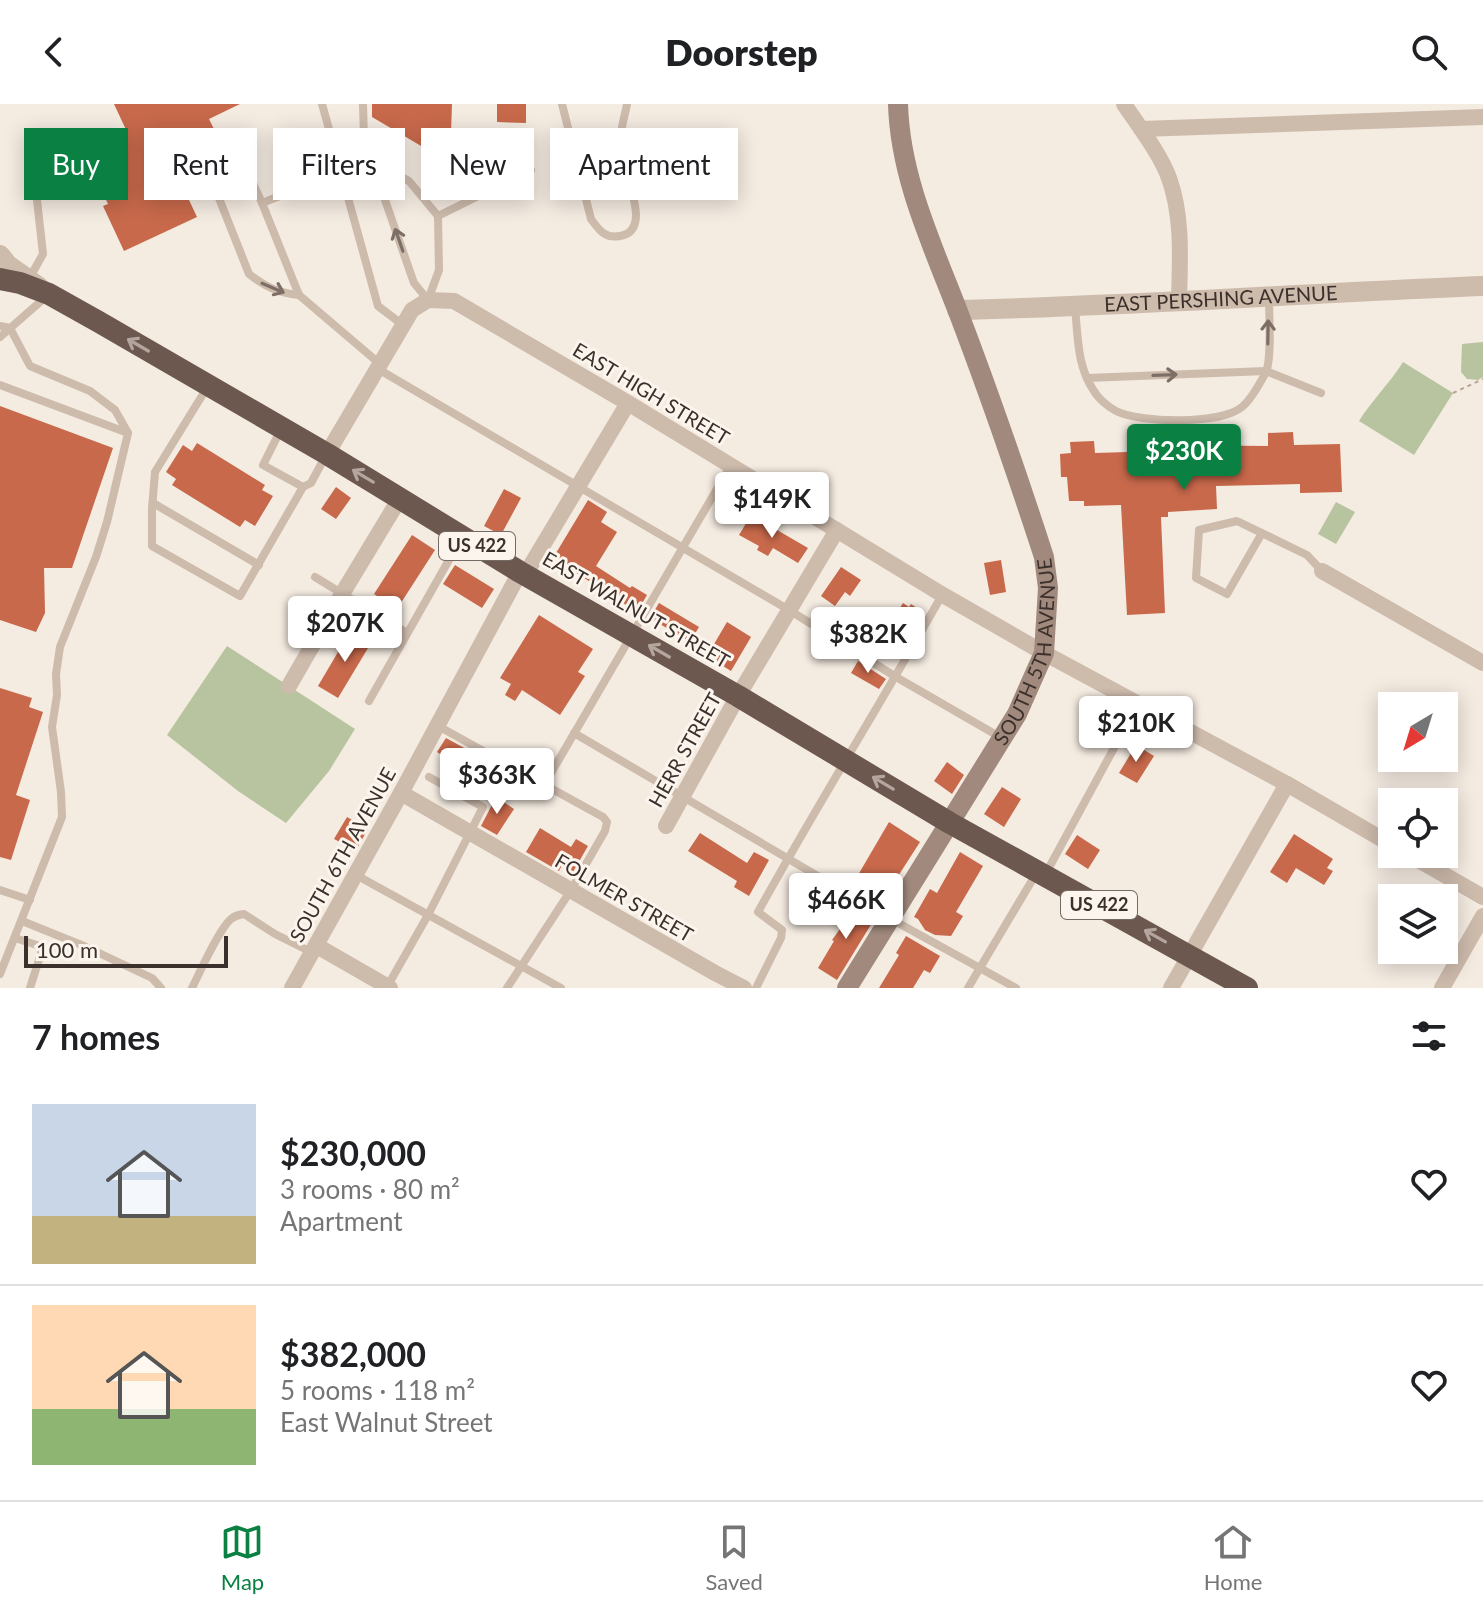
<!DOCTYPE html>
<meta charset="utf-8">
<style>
body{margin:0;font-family:Lato,sans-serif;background:#f6f6f6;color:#202124;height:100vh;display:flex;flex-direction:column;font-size:30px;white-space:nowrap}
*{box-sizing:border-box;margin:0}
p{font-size:26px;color:#757577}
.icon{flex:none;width:44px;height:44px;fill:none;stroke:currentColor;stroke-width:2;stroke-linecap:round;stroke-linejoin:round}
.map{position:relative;height:884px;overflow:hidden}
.drawer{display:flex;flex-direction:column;background:#fff;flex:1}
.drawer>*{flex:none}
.hud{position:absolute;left:24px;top:24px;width:800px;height:72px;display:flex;gap:16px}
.needle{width:52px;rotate:218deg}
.buttons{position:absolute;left:1378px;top:588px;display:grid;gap:16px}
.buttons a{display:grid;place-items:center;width:80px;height:80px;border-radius:0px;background:#fff;box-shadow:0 4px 20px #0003;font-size:40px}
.scale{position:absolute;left:24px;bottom:20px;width:204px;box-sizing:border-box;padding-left:8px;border:4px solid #3b302b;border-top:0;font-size:22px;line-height:28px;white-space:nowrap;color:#3b302b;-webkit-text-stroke:6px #fbf5ee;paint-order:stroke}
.price{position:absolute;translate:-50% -68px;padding:0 18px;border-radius:8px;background:#fff;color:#222;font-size:26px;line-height:52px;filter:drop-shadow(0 2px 4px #0008)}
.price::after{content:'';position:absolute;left:50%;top:48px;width:24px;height:18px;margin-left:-12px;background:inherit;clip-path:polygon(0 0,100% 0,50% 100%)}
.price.active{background:#0b8043;color:#fff}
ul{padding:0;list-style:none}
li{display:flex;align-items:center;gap:24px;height:200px;padding:0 32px}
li+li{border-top:2px solid #e0e0e0}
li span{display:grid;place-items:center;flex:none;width:224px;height:160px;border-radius:0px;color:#555}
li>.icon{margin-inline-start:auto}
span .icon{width:96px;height:96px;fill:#fffc;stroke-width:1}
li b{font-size:34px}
h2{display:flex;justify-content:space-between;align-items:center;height:96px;padding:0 32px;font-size:34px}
.tag{padding:0 28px;border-radius:0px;background:#fff;box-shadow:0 4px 20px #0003;font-size:28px;line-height:72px}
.tag.active{background:#0b8043;color:#fff}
header{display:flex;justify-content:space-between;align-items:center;height:104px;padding:0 32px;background:#fff;font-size:36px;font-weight:800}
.tabs{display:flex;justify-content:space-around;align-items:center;height:112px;border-top:2px solid #e0e0e0;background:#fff;font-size:22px;color:#757577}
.tabs a{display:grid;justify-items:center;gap:4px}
.tabs .active{color:#0b8043}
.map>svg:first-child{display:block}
.green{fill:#b8c4a0}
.building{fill:#c8694b}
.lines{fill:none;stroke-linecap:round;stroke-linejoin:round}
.path{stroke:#b9a596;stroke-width:2;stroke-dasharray:4 4;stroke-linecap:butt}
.service{stroke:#cdbbac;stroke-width:8}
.minor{stroke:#cdbbac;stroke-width:16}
.tertiary{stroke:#cdbbac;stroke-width:20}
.secondary{stroke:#a18a7d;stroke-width:20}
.trunk{stroke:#6c584f;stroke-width:22}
.oneway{stroke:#7d6f65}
.oneway2{stroke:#b4a69e}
.labels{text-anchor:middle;stroke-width:6;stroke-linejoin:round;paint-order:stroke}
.shield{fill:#fbf5ee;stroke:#756b66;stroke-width:2}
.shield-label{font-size:18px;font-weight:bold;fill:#3b302b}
.street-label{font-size:20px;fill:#3b302b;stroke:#fbf5ee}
</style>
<header><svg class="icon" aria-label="back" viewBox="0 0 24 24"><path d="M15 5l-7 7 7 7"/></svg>Doorstep<svg class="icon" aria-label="search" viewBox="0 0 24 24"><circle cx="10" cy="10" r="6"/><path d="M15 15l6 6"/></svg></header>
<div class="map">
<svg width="1483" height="884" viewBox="0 0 1483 884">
<rect width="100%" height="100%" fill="#f4ebe1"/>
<g class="green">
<path d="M1483 238V273L1478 276 1467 275 1461 268 1462 240Z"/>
<path d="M1403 258 1453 289 1414 351 1359 317C1372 296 1390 279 1403 258Z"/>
<path d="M1336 398 1355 408 1336 440 1318 430Z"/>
<path d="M227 542 355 625 329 667 286 719 238 687 167 631Z"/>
</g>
<g class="building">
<path d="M114 0H240L209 15 216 29 168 51 197 113 124 147 103 102 108 100 85 50 128 30Z"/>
<path d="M372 0H452L450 59 372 13Z"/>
<path d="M497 0H526V19L497 18Z"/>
<path d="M0 302 113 344 72 464H44L45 509 36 528 0 516Z"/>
<path d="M1293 328 1294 341 1340 340 1342 388 1300 389V380L1216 382 1217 405 1168 408V413H1161L1165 509 1127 511 1121 401 1084 402V397H1069L1067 373H1061L1060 350 1071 349 1070 338 1094 337 1095 349 1161 347V341L1268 342V329Z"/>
<path d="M197 339 265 381 262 386 273 392 255 422 245 416 240 423 172 381 176 375 166 368 183 341 192 347Z"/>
<path d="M336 383 351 394 336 415 321 405Z"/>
<path d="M504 385 521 394 501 431 484 422Z"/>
<path d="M588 396 607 408 601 418 617 428 596 462 630 484 632 482 647 491 637 508 553 454Z"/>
<path d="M751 411 808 444 798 459 773 444 768 452 757 446 759 442 739 431Z"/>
<path d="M412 431 435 446 397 505 374 490Z"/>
<path d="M1001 456 1006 488 990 491 984 459Z"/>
<path d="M455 461 494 485 482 504 443 480Z"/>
<path d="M841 463 861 476 850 492 845 488 835 502 821 492Z"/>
<path d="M659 499 699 523 690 538 650 514Z"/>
<path d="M903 499 909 503 911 500 923 508 909 530 891 518Z"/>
<path d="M539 511 593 545 578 568 585 572 560 611 522 586 515 597 505 591 511 580 500 574Z"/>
<path d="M727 518 751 533 731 567 707 552Z"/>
<path d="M351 526 371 539 338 594 318 582Z"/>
<path d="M858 557 886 575 879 585 851 569Z"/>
<path d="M0 584 32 594 29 603 43 608 16 691 30 696 11 756 0 753Z"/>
<path d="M446 634 477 651 467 668 437 648Z"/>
<path d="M1136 641 1154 652 1137 679 1119 669Z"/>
<path d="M947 658 964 671 952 690 934 677Z"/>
<path d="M1002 683 1021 695 1004 723 984 710Z"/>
<path d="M496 693 514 705 497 731 481 722Z"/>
<path d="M347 713 368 725 356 746 334 735Z"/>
<path d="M889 718 920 738 882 797 851 783Z"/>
<path d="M540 724 571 743 576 735 588 742 573 768 562 761 559 767 526 748Z"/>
<path d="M700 729 747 759 754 748 769 756 749 792 734 783 737 777 688 747Z"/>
<path d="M1294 730 1333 755 1327 764 1333 767 1324 781 1296 764 1287 779 1270 768Z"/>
<path d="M1077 731 1100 746 1088 765 1065 750Z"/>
<path d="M960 748 983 762 956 808 963 812 951 832 935 831 925 826 918 815 914 813 930 785 937 789Z"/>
<path d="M850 799 875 814 837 876 818 864 834 837 832 836 845 818 840 814Z"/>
<path d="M906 832 940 852 930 869 924 866 913 884H879L899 851 896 849Z"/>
</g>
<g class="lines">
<path class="path" d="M1453 289 1483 275"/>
<g class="service">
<path d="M322 0 378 202 403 221"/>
<path d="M363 0 364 36 377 73 391 67 409 77 438 112 439 166 428 196 414 179 377 73"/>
<path d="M562 0 591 115C599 126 605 135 620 132 651 127 628 80 624 61 623 53 622 45 621 37 620 25 625 12 627 0"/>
<path d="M341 68 262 99 299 191 380 260"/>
<path d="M262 99 245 62 211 74 249 170C265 183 279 189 299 191"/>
<path d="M438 112 531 66"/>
<path d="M29 175 43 150 35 78 47 55 88 29"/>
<path d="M1075 204C1078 232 1077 263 1094 287 1098 294 1108 303 1116 307 1140 319 1220 321 1242 303 1252 295 1260 279 1266 268 1272 254 1269 212 1269 194"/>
<path d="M0 222 10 224 30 262 90 287 115 306 128 329"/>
<path d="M0 233 48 191"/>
<path d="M378 265 789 506 896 573 1000 633"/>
<path d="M1087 274 1266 267 1321 289"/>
<path d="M0 281 128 329 107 418 96 453 60 543 56 570 57 591 52 623 61 688 62 713 0 870"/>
<path d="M208 282 155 368 152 405V442L240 492 303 383"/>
<path d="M281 325 263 361 303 383 311 379 326 351"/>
<path d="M153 399 259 461"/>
<path d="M1262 429 1227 490 1196 474 1199 426 1237 417 1307 451 1322 467"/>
<path d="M315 473 407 529"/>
<path d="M369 597 462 433"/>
<path d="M438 622 603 713 607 718 605 727 571 786 507 884"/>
<path d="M574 629 891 815 1016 884"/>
<path d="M544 681 731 361"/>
<path d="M356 771 561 884"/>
<path d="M1045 771 1138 600"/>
<path d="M0 786 30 796"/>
<path d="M22 817 84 842 152 874 161 884"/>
<path d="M15 834 43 843 30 884"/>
<path d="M387 883 428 811 483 703 429 673"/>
<path d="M192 884C200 868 219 825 231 815 236 811 238 811 244 810L275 830 311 848"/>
<path d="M756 884 781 834 782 826 758 808C817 701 882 598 942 491"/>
<path d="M968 884 1037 768"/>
</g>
<g class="minor">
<path d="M1124 0C1138 21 1161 51 1169 74 1183 113 1180 156 1179 196"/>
<path d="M1141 25 1483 13"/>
<path d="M327 350 412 206 428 196 454 197 628 299 943 491 1044 549 1287 680 1392 741"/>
<path d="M1322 467 1483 559"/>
<path d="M525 471 628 299"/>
<path d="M289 582 342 490 400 394"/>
<path d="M401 689 715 869 744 884"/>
<path d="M666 722 738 592 837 426"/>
<path d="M1408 750 1483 793"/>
<path d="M317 842 390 884"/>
<path d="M292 884 401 689 520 468"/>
<path d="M1171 884 1287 680"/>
<path d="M1442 884 1483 812"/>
</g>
<g class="tertiary">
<path d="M0 151 8 161 39 183"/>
<path id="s1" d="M957 206C1133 202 1308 189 1483 182"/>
</g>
<path class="secondary" id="s2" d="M847 884 1017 610 1044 549 1048 484 1044 453C1017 370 988 286 957 205 931 138 900 72 898 0"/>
<path class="trunk" d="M0 175 20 179 49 190 99 218 327 350 520 468 738 592 950 719 1247 884"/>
</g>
<defs><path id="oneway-shaft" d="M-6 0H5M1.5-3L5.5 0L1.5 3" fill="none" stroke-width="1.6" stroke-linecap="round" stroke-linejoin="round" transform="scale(2)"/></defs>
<g class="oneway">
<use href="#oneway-shaft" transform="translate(399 136) rotate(-109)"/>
<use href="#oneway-shaft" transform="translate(273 184) rotate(23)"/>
<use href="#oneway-shaft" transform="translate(1268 228) rotate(-89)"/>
<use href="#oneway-shaft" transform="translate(1165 271) rotate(-2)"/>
</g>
<g class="oneway2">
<use href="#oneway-shaft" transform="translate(138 241) rotate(-150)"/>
<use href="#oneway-shaft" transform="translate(363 372) rotate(-149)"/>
<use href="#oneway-shaft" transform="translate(659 547) rotate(-150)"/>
<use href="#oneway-shaft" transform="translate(883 679) rotate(-149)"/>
<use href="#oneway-shaft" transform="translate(1155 832) rotate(-151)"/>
</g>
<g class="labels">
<g class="shield">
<rect x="439" y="428" width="76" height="28" rx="6"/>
<rect x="1061" y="787" width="76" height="28" rx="6"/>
</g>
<g class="shield-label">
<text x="477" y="448">US 422</text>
<text x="1099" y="807">US 422</text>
</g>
<g class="street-label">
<text dy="7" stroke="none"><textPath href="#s1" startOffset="264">EAST PERSHING AVENUE</textPath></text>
<text transform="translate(651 290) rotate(31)" y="7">EAST HIGH STREET</text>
<text transform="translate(636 506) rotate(30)" y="7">EAST WALNUT STREET</text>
<text dy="7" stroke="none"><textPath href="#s2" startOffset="386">SOUTH 5TH AVENUE</textPath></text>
<text transform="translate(685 646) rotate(-61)" y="7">HERR STREET</text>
<text transform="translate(343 751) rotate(-61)" y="7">SOUTH 6TH AVENUE</text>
<text transform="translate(624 794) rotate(30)" y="7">FOLMER STREET</text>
</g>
</g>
</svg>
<div class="buttons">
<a><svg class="needle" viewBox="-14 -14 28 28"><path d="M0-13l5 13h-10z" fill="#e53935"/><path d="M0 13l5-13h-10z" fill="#757577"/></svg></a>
<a><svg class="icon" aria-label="locate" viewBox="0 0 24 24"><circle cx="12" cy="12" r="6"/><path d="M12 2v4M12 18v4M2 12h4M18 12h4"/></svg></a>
<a><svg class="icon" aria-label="layers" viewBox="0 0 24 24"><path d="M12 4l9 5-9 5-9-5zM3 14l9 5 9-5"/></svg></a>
</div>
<div class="scale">100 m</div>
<b class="price active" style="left:1184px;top:388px">$230K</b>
<b class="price" style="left:772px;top:436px">$149K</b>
<b class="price" style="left:345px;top:560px">$207K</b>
<b class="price" style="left:868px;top:571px">$382K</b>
<b class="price" style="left:1136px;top:660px">$210K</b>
<b class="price" style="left:497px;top:712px">$363K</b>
<b class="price" style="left:846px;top:837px">$466K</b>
<div class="hud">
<a class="tag active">Buy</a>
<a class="tag">Rent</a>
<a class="tag">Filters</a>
<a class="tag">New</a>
<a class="tag">Apartment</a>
</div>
</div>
<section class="drawer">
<h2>7 homes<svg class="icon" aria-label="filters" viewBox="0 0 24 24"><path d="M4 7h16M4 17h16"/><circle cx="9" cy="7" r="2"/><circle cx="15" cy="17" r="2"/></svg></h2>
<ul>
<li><span style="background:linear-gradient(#c9d6e8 70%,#c2b280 0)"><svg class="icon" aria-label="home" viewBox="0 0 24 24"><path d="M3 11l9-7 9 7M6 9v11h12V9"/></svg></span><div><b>$230,000</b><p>3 rooms · 80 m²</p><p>Apartment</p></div><svg class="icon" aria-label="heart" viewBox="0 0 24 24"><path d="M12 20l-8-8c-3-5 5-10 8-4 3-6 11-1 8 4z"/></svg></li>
<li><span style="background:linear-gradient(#ffd9b3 65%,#8fb573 0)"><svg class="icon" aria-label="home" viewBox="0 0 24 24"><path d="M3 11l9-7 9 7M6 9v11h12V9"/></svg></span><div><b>$382,000</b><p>5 rooms · 118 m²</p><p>East Walnut Street</p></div><svg class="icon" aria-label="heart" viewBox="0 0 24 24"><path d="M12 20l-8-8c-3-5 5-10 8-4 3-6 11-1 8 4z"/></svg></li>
</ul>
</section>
<nav class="tabs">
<a class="active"><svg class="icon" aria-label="map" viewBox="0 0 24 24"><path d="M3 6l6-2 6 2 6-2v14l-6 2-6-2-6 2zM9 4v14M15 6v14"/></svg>Map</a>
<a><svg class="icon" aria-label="saved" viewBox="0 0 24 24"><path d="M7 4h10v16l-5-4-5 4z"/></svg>Saved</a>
<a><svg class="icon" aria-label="home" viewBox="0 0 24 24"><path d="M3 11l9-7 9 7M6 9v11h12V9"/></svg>Home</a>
</nav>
